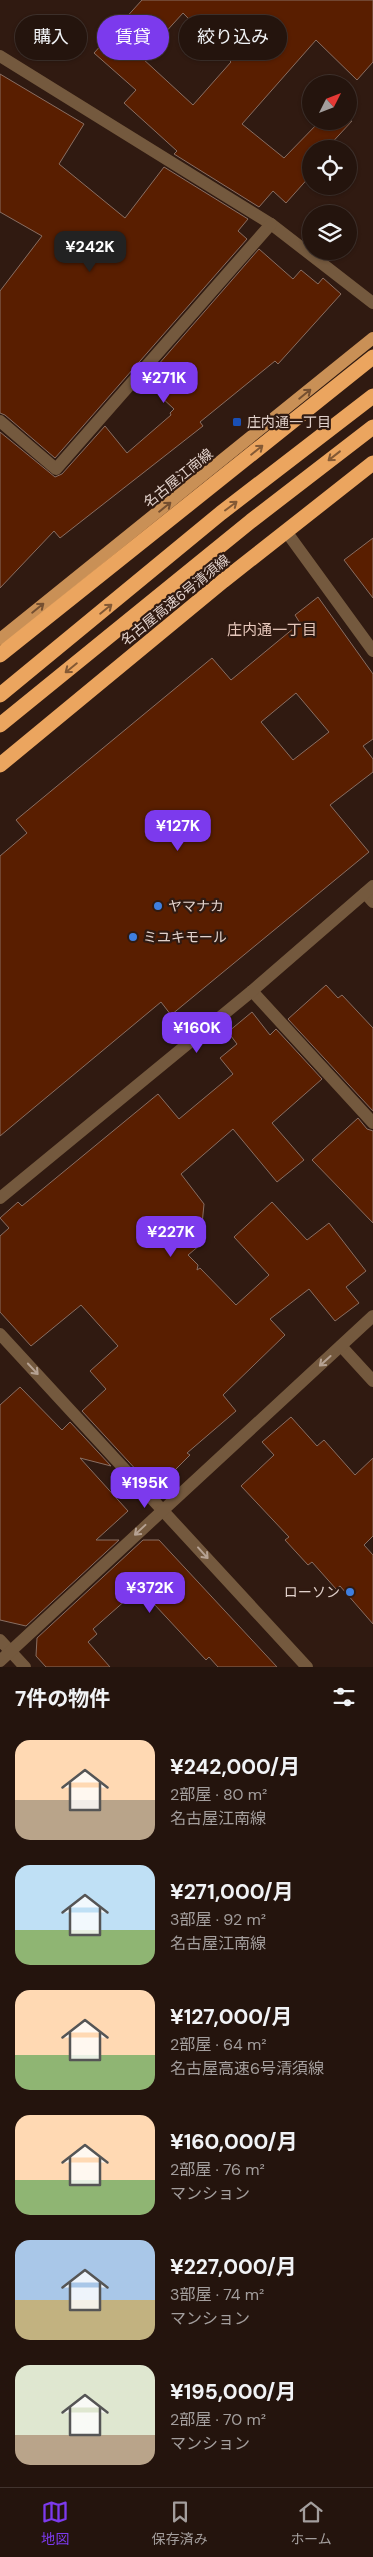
<!DOCTYPE html>
<html lang="ja">
<meta charset="utf-8">
<style>
body{margin:0;font-family:"DM Sans","Noto Sans JP",sans-serif;background:#30211b;color:#f1f3f6;height:100vh;display:flex;flex-direction:column;font-size:19px;white-space:nowrap}
*{box-sizing:border-box;margin:0}
p{font-size:16px;color:#a39e9d}
.icon{flex:none;width:28px;height:28px;fill:none;stroke:currentColor;stroke-width:2;stroke-linecap:round;stroke-linejoin:round}
.map{position:relative;height:1667px;overflow:hidden}
.drawer{display:flex;flex-direction:column;background:#24140d;flex:1}
.drawer>*{flex:none}
.hud{position:absolute;left:15px;top:15px;width:344px;height:45px;display:flex;gap:10px}
.needle{width:32px;rotate:48deg}
.tools{position:absolute;left:302px;top:75px;display:grid;gap:10px}
.tools a{display:grid;place-items:center;width:55px;height:55px;border-radius:50%;background:#24140d;box-shadow:0 1px 4px #0004,0 0 0 1px #41332e;font-size:25px}
.price{position:absolute;translate:-50% -42px;padding:0 11px;border-radius:10px;background:#7c3aed;color:#fff;font-size:16px;line-height:32px;filter:drop-shadow(0 1px 2px #0008)}
.price::after{content:'';position:absolute;left:50%;top:30px;width:15px;height:11px;margin-left:-8px;background:inherit;clip-path:polygon(0 0,100% 0,50% 100%)}
.price.on{background:#222;color:#fff}
ul{padding:0;list-style:none}
li{display:flex;align-items:center;gap:15px;height:125px;padding:0 15px}
li span{display:grid;place-items:center;flex:none;width:140px;height:100px;border-radius:15px;color:#555}
li>.icon{margin-inline-start:auto}
span .icon{width:60px;height:60px;fill:#fffc;stroke-width:1}
li b{font-size:21px}
h2{display:flex;justify-content:space-between;align-items:center;height:60px;padding:0 15px;font-size:21px}
.pill{padding:0 18px;border-radius:22px;background:#24140d;box-shadow:0 1px 4px #0004,0 0 0 1px #41332e;font-size:18px;line-height:45px}
.pill.on{background:#7c3aed;color:#fff}
.tab-bar{display:flex;justify-content:space-around;align-items:center;height:70px;border-top:1px solid #41332e;background:#24140d;font-size:14px;color:#a39e9d}
.tab-bar a{display:grid;justify-items:center;gap:2px}
.tab-bar .on{color:#7c3aed}
.map>svg:first-child{display:block}
.building{fill:#591e00;stroke:#896e62;fill-rule:evenodd}
.lines{fill:none;stroke-linecap:round;stroke-linejoin:round}
.minor{stroke:#74593e;stroke-width:12}
.major{stroke:#c99056;stroke-width:12}
.highway{stroke:#eba55f;stroke-width:15}
.highway-bridge{stroke:#eba55f;stroke-width:15}
.oneway{stroke:#754f30}
.oneway2{stroke:#845934}
.oneway3{stroke:#b6a293}
.transit-dot{fill:#1a4fb4;stroke:#301a11;stroke-width:2}
.shop-dot{fill:#3f7fe0;stroke:#301a11;stroke-width:2}
.labels{text-anchor:middle;stroke-width:4.5;stroke-linejoin:round;paint-order:stroke}
.poi-label{font-size:14px;fill:#e2d2cc;stroke:#301a11;text-anchor:start}
.street-label{font-size:14px;fill:#e2d2cc;stroke:#301a11}
.neighbourhood-label{font-size:15px;fill:#e7c8bc;stroke:#301a11}
</style>
<div class="map">
<svg width="373" height="1667" viewBox="0 0 373 1667">
<rect width="100%" height="100%" fill="#301a11"/>
<g class="building">
<path d="M142 0H373V62L357 80 316 40 242 124 284 158 320 121H352L326 149H311V165L306 170 311 175 286 203 273 191 259 207 174 154 177 151 124 103 136 90 94 53ZM183 13 231 62 193 105 142 58Z"/>
<path d="M0 74 84 124 59 164 125 218 164 167 248 219 238 231 247 239 55 458 5 415 0 413V291L42 236 0 212Z"/>
<path d="M259 249 293 279 301 270 318 284 323 278 341 294 278 364 275 361 200 422 203 426 60 538 54 531 0 588V432L55 477 62 474 105 426 127 453 171 415 170 413 174 409 144 381Z"/>
<path d="M373 538V598L344 560Z"/>
<path d="M318 597 373 674V739L363 746 373 759V772L330 805 369 852 171 1015 161 1002 0 1136V856L27 833 16 820 212 658 231 680 300 623 295 615ZM296 693 329 732 293 760 261 722Z"/>
<path d="M326 985 338 998 342 995 373 1028V1111L288 1019Z"/>
<path d="M252 1012 270 1035 276 1029 322 1079 272 1123 304 1160 277 1182 233 1129 181 1174 204 1204 200 1245 188 1255 198 1265 197 1270 200 1268 236 1305 269 1275 234 1237 272 1202 307 1240 329 1223 366 1271 346 1287 359 1303 335 1321 309 1289 270 1319 285 1335 223 1395 236 1411 187 1453 190 1455 164 1481 140 1474 82 1411 106 1389 90 1371 118 1346 81 1305 31 1346 0 1312V1236L9 1228 0 1218 18 1202 22 1206 158 1094 179 1119 233 1074 220 1058 237 1044 228 1032Z"/>
<path d="M358 1118 367 1129 373 1131V1223L312 1160Z"/>
<path d="M20 1387 62 1430 70 1422 111 1466 80 1458 128 1511 96 1540H119L26 1626 0 1620V1405Z"/>
<path d="M291 1417 317 1446 324 1440 355 1475 373 1458V1536L364 1545 373 1555V1624L340 1586 336 1589 312 1562 308 1565 285 1540 289 1537 241 1486 274 1455 262 1442Z"/>
<path d="M143 1540H159L277 1667H218L209 1657 206 1660 154 1604 151 1606 140 1594 131 1603 127 1599 93 1629 97 1634 88 1642 110 1667H46L36 1656 37 1638Z"/>
</g>
<g class="lines">
<g class="minor">
<path d="M0 56 271 224 373 303"/>
<path d="M0 421 56 469 271 224"/>
<path d="M288 534 373 651"/>
<path d="M365 893 373 902"/>
<path d="M252 991 373 1123"/>
<path d="M0 1198 252 991 373 886"/>
<path d="M0 1334 307 1667"/>
<path d="M341 1346 373 1381"/>
<path d="M0 1640 25 1667"/>
<path d="M0 1661 373 1316"/>
</g>
<path class="major" d="M0 639 373 338"/>
<g class="highway">
<path d="M0 655 373 357"/>
<path d="M0 695 221 513 373 396"/>
<path d="M0 725 251 521 373 427"/>
</g>
<path class="highway-bridge" d="M0 765 223 581 373 463"/>
</g>
<defs><path id="oneway-shaft" d="M-6 0H5M1.5-3L5.5 0L1.5 3" fill="none" stroke-width="1.6" stroke-linecap="round" stroke-linejoin="round" transform="scale(1.25)"/></defs>
<g class="oneway">
<use href="#oneway-shaft" transform="translate(305 394) rotate(-39)"/>
<use href="#oneway-shaft" transform="translate(165 507) rotate(-39)"/>
<use href="#oneway-shaft" transform="translate(38 608) rotate(-39)"/>
</g>
<g class="oneway2">
<use href="#oneway-shaft" transform="translate(257 450) rotate(-39)"/>
<use href="#oneway-shaft" transform="translate(334 456) rotate(142)"/>
<use href="#oneway-shaft" transform="translate(231 506) rotate(-37)"/>
<use href="#oneway-shaft" transform="translate(106 609) rotate(-39)"/>
<use href="#oneway-shaft" transform="translate(71 668) rotate(141)"/>
</g>
<g class="oneway3">
<use href="#oneway-shaft" transform="translate(325 1361) rotate(138)"/>
<use href="#oneway-shaft" transform="translate(33 1369) rotate(47)"/>
<use href="#oneway-shaft" transform="translate(140 1530) rotate(137)"/>
<use href="#oneway-shaft" transform="translate(203 1553) rotate(48)"/>
</g>
<rect class="transit-dot" x="232" y="417" width="10" height="10" rx="2.5"/>
<g class="shop-dot">
<circle cx="158" cy="906" r="5"/>
<circle cx="133" cy="937" r="5"/>
<circle cx="350" cy="1592" r="5"/>
</g>
<g class="labels">
<g class="poi-label">
<text x="247" y="427">庄内通一丁目</text>
<text x="168" y="911">ヤマナカ</text>
<text x="143" y="942">ミユキモール</text>
<text x="340" y="1597" text-anchor="end">ローソン</text>
</g>
<g class="street-label">
<text transform="translate(178 478) rotate(-39)" y="5">名古屋江南線</text>
<text transform="translate(175 600) rotate(-39)" y="5">名古屋高速6号清須線</text>
</g>
<g class="neighbourhood-label">
<text x="272" y="635">庄内通一丁目</text>
</g>
</g>
</svg>
<div class="tools">
<a><svg class="needle" viewBox="-14 -14 28 28"><path d="M0-13l5 13h-10z" fill="#e53935"/><path d="M0 13l5-13h-10z" fill="#a39e9d"/></svg></a>
<a><svg class="icon" aria-label="locate" viewBox="0 0 24 24"><circle cx="12" cy="12" r="6"/><path d="M12 2v4M12 18v4M2 12h4M18 12h4"/></svg></a>
<a><svg class="icon" aria-label="layers" viewBox="0 0 24 24"><path d="M12 4l9 5-9 5-9-5zM3 14l9 5 9-5"/></svg></a>
</div>
<b class="price on" style="left:90px;top:273px">¥242K</b>
<b class="price" style="left:164px;top:404px">¥271K</b>
<b class="price" style="left:178px;top:852px">¥127K</b>
<b class="price" style="left:197px;top:1054px">¥160K</b>
<b class="price" style="left:171px;top:1258px">¥227K</b>
<b class="price" style="left:145px;top:1509px">¥195K</b>
<b class="price" style="left:150px;top:1614px">¥372K</b>
<div class="hud">
<a class="pill">購入</a>
<a class="pill on">賃貸</a>
<a class="pill">絞り込み</a>
</div>
</div>
<section class="drawer">
<h2>7件の物件<svg class="icon" aria-label="filters" viewBox="0 0 24 24"><path d="M4 7h16M4 17h16"/><circle cx="9" cy="7" r="2"/><circle cx="15" cy="17" r="2"/></svg></h2>
<ul>
<li><span style="background:linear-gradient(#ffd9b3 60%,#b9a48a 0)"><svg class="icon" aria-label="home" viewBox="0 0 24 24"><path d="M3 11l9-7 9 7M6 9v11h12V9"/></svg></span><div><b>¥242,000/月</b><p>2部屋 · 80 m²</p><p>名古屋江南線</p></div></li>
<li><span style="background:linear-gradient(#bfe0f5 65%,#8fb573 0)"><svg class="icon" aria-label="home" viewBox="0 0 24 24"><path d="M3 11l9-7 9 7M6 9v11h12V9"/></svg></span><div><b>¥271,000/月</b><p>3部屋 · 92 m²</p><p>名古屋江南線</p></div></li>
<li><span style="background:linear-gradient(#ffd9b3 65%,#8fb573 0)"><svg class="icon" aria-label="home" viewBox="0 0 24 24"><path d="M3 11l9-7 9 7M6 9v11h12V9"/></svg></span><div><b>¥127,000/月</b><p>2部屋 · 64 m²</p><p>名古屋高速6号清須線</p></div></li>
<li><span style="background:linear-gradient(#ffd9b3 65%,#8fb573 0)"><svg class="icon" aria-label="home" viewBox="0 0 24 24"><path d="M3 11l9-7 9 7M6 9v11h12V9"/></svg></span><div><b>¥160,000/月</b><p>2部屋 · 76 m²</p><p>マンション</p></div></li>
<li><span style="background:linear-gradient(#a9c7e8 60%,#c2b280 0)"><svg class="icon" aria-label="home" viewBox="0 0 24 24"><path d="M3 11l9-7 9 7M6 9v11h12V9"/></svg></span><div><b>¥227,000/月</b><p>3部屋 · 74 m²</p><p>マンション</p></div></li>
<li><span style="background:linear-gradient(#dfe7d0 70%,#b9a48a 0)"><svg class="icon" aria-label="home" viewBox="0 0 24 24"><path d="M3 11l9-7 9 7M6 9v11h12V9"/></svg></span><div><b>¥195,000/月</b><p>2部屋 · 70 m²</p><p>マンション</p></div></li>
</ul>
</section>
<nav class="tab-bar">
<a class="on"><svg class="icon" aria-label="map" viewBox="0 0 24 24"><path d="M3 6l6-2 6 2 6-2v14l-6 2-6-2-6 2zM9 4v14M15 6v14"/></svg>地図</a>
<a><svg class="icon" aria-label="saved" viewBox="0 0 24 24"><path d="M7 4h10v16l-5-4-5 4z"/></svg>保存済み</a>
<a><svg class="icon" aria-label="home" viewBox="0 0 24 24"><path d="M3 11l9-7 9 7M6 9v11h12V9"/></svg>ホーム</a>
</nav>
